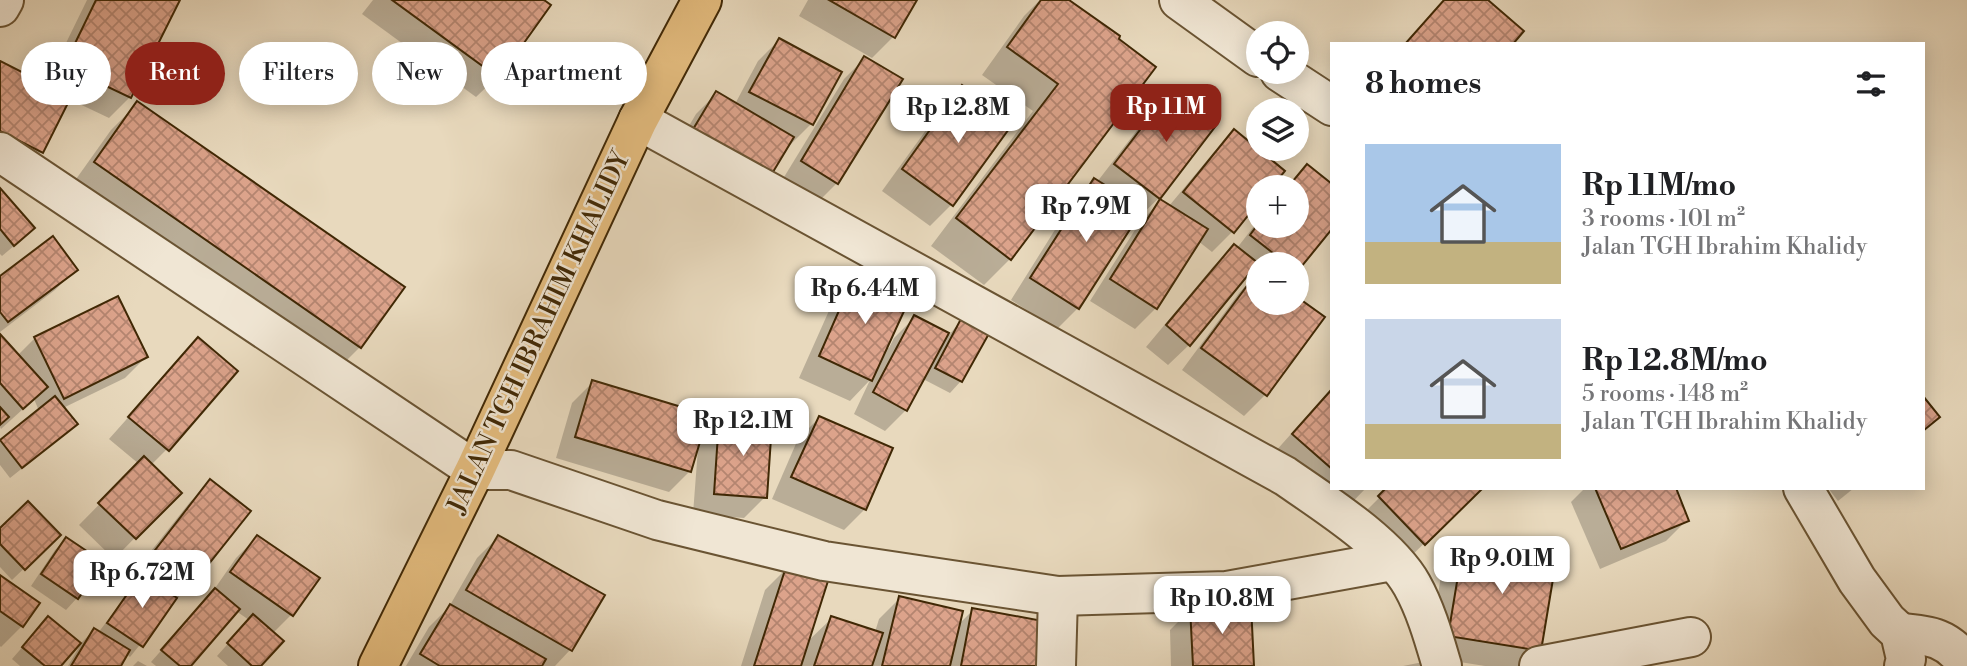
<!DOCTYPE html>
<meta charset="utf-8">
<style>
body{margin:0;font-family:"Libre Bodoni",serif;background:#f2f2f2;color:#202124;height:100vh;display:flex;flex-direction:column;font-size:26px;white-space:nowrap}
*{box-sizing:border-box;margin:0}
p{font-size:23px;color:#757577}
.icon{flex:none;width:38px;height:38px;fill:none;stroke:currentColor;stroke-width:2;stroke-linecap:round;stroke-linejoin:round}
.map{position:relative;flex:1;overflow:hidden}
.panel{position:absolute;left:1330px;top:42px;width:595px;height:448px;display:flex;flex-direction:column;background:#fff;border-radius:0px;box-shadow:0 4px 18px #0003}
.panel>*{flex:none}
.guide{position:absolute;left:21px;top:42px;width:665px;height:63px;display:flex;gap:14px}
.controls{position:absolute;left:1246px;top:21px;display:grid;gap:14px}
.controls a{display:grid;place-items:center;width:63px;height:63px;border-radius:50%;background:#fff;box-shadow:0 4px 18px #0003;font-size:35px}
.price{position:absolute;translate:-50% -60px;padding:0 16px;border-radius:14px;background:#fff;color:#222;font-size:23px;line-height:46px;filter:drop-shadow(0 2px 4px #0008)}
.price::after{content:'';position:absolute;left:50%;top:42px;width:21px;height:16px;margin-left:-10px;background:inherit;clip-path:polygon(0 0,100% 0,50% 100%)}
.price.selected{background:#8f2418;color:#fff}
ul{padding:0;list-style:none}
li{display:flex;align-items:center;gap:21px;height:175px;padding:0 35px}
li span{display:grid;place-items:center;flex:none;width:196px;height:140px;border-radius:0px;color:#555}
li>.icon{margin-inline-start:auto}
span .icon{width:84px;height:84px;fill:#fffc;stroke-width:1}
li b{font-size:30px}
h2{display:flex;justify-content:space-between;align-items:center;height:84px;padding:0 35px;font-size:30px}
.pill{padding:0 24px;border-radius:32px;background:#fff;box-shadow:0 4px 18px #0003;font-size:24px;line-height:63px}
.pill.selected{background:#8f2418;color:#fff}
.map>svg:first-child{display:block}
.shadow{fill:#0003}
.building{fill:url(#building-cross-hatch);stroke:#402805;stroke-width:2}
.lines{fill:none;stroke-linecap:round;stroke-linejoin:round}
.street-casing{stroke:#6a5433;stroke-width:42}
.primary-casing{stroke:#402805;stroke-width:42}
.street{stroke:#f0e6d4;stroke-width:38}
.primary{stroke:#e4bc7e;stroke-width:38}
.labels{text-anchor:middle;stroke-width:5;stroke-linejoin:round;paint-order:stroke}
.street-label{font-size:26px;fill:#402805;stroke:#f0e6d4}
</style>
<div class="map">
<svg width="1967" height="666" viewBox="0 0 1967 666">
<defs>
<pattern id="building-cross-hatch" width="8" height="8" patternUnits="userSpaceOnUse" patternTransform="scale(1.75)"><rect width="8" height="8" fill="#dca38b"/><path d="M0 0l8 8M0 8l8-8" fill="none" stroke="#b48570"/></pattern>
</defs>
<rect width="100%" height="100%" fill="#e8d9bd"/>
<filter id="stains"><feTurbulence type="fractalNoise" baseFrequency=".00286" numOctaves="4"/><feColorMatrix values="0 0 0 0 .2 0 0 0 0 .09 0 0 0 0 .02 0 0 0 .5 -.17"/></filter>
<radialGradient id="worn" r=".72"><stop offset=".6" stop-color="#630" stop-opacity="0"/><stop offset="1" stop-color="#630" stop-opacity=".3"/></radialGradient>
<g class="shadow">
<path d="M87 0H178L130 97 109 118 69 99 41 152 20 173 0 162V63L45 86Z"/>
<path d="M373 0H541L497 77 476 97 362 14Z"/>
<path d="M808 0H915L893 37 872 58 799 16Z"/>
<path d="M1040 0H1066L1116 40 1010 259 984 285 931 246 1033 111 982 75 1024 16Z"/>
<path d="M779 40 840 73 811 124 790 145 673 153 696 114 717 93 735 104 758 61Z"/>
<path d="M865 58 837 183 816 204 781 182 844 79Z"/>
<path d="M963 87 951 205 930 226 882 191 942 108Z"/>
<path d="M1172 91 1159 198 1138 218 1136 216 1078 308 1057 329 1011 300 1073 201 1094 180 1097 182 1151 112Z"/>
<path d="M138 103 402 288 360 347 333 374 69 189 111 130Z"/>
<path d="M1235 131 1283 171 1269 187H1258V201L1232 232 1212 252 1198 241 1156 308 1135 329 1090 301 1140 222 1161 201 1169 206 1214 152Z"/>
<path d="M1307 166 1332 226 1297 270V264H1258V303H1297V299L1322 317 1265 395 1244 416 1182 370 1239 293 1255 276 1249 271 1189 345 1168 365 1146 347 1213 267 1234 246 1237 248 1258 221V226H1297V187H1286Z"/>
<path d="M0 191 21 240 2 256 0 254Z"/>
<path d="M76 269 55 290 0 332V279Z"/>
<path d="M857 274 886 347 889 348 894 338 915 317 949 335 964 317 961 381 950 393 923 379 906 410 885 431 854 414 870 380 850 401 799 378 836 295Z"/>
<path d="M0 336 17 356 35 338 146 357 125 378 63 408 64 435 10 478 0 465V442L39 411 34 399 1 429 0 427Z"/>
<path d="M198 339 167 449 151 465 179 493 114 559 79 525 139 464 109 439Z"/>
<path d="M593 382 698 442 720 421 765 497 744 518 693 514 698 448 690 471 669 492 556 458 572 403Z"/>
<path d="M1332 388V488H1366L1334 521 1266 462Z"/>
<path d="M819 418 865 509 844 530 772 499 798 439Z"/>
<path d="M211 482 248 511 130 657 126 654 119 666H68L82 642 94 630 98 633 138 580 132 575 190 502Z"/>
<path d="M1389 488H1481L1403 564 1359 518Z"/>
<path d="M1585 488H1674L1687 520 1666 541 1600 569 1571 502Z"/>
<path d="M1828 488H1854L1838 501Z"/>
<path d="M0 530 59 535 12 580 0 567Z"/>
<path d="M257 537 292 614 273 633 258 666H228L217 656 249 620 236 611 188 666H156L151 662 211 594 236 558Z"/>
<path d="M498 537 602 596 570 650 555 666H406L429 627 449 607 477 558Z"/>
<path d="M66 539 77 598 66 610 31 586 55 550Z"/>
<path d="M1464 542 1540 651 1524 666H1485L1428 657 1443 563Z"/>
<path d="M786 569 806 643 832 618 875 632 879 619 900 598 958 625 973 610 1038 666H741L765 590Z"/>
<path d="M0 577 22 626 1 647 0 646Z"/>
<path d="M1191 609 1253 666H1171L1170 630Z"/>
<path d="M48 618 59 666H20L12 659Z"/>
<path d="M138 661 147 666H133Z"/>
<path d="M1423 662 1424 666H1403Z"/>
</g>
<g class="building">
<path d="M96 0H180L131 98 64 66Z"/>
<path d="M392 0H544L551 5 499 78Z"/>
<path d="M829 0H917L895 38Z"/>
<path d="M1041 0H1069L1120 36 1119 39 1156 67 1011 260 956 218 1058 84 1007 47Z"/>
<path d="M1444 0H1488L1524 31 1513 44H1405Z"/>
<path d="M779 38 842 72 813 125 749 92Z"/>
<path d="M864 56 903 79 838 184 801 161Z"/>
<path d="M0 61 71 97 43 153 0 131Z"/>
<path d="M962 85 1014 122 953 206 902 169Z"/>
<path d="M1172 88 1218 123 1160 199 1114 164Z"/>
<path d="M716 91 794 137 770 177 692 131Z"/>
<path d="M137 101 405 287 361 348 94 162Z"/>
<path d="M1234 129 1285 171 1272 187H1258V203L1234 233 1183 192Z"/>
<path d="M1307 164 1332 184V229L1297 272V264H1287L1250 235 1258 224V226H1297V187H1288Z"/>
<path d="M1094 178 1143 209 1079 309 1030 278Z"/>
<path d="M0 188 35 228 14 246 0 229Z"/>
<path d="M1160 199 1208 229 1157 309 1110 279Z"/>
<path d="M53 236 78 270 8 322 0 312V276Z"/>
<path d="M1234 244 1258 263 1190 346 1166 325Z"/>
<path d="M1258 271V303H1297V297L1325 317 1267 396 1201 348Z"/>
<path d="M856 272 911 296 872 381 819 356Z"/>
<path d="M118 296 148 357 64 399 34 337Z"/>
<path d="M914 315 949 333 907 411 873 392Z"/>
<path d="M963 315 991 330 962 382 935 368Z"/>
<path d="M0 334 48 387 23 409 0 383Z"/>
<path d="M198 337 238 371 169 451 128 417Z"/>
<path d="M592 380 708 415 691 472 575 437Z"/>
<path d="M1332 389V469L1292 434Z"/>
<path d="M55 396 78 424 22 468 0 440Z"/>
<path d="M1923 396 1940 417 1923 431Z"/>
<path d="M0 407 9 417 0 425Z"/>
<path d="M819 416 893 448 866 510 791 477Z"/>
<path d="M719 419 772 423 767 498 714 494Z"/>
<path d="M144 456 182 493 136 539 98 503Z"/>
<path d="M210 479 251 511 192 585 152 554Z"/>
<path d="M1386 488H1483L1425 545 1378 496Z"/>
<path d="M1595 488H1676L1689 521 1621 549Z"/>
<path d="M28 501 61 535 25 570 0 544V528Z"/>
<path d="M257 535 320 578 293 616 230 572Z"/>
<path d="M498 535 605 595 572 651 466 590Z"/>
<path d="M66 537 103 562 78 599 41 574Z"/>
<path d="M1464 540 1557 555 1541 651 1448 636Z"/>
<path d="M786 567 828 581 801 666H754Z"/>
<path d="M142 573 177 598 143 647 107 623Z"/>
<path d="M0 575 40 603 23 627 0 611Z"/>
<path d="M215 588 240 609 191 666H180L161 650Z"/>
<path d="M899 596 963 611 950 666H882Z"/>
<path d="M450 604 546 659 542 666H440L420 654Z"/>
<path d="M1251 605 1254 666H1193L1190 607Z"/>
<path d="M972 608 1048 622 1040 666H961Z"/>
<path d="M253 614 284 641 261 666H252L227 643Z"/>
<path d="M48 616 81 643 61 666H45L22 647Z"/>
<path d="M831 616 883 633 872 666H814Z"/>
<path d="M94 628 130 650 121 666H71Z"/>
</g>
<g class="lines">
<g class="street-casing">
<g id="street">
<path d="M1179 0 1258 57"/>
<path d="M0 7 4 0"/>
<path d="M1280 72 1332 106"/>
<path d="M638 120 1285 476C1324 503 1389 544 1412 585 1426 610 1434 639 1442 666"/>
<path d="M0 152 475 470H511L657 520 824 561 1058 596 1227 591 1392 561"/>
<path d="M1803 488 1857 580 1887 621 1900 633 1906 659 1904 666"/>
<path d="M1900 633C1931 635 1948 638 1967 664"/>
<path d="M1056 666 1058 596"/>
<path d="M1539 666 1691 637"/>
</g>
</g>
<g class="primary-casing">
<path id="primary" d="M378 666 475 470 638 120 702 0"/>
</g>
<use href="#street" class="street"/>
<use href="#primary" class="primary"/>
</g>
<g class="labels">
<g class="street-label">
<text transform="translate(538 332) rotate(-65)" y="9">JALAN TGH IBRAHIM KHALIDY</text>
</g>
</g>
<rect width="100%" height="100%" filter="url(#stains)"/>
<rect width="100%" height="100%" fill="url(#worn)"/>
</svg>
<div class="controls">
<a><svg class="icon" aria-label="locate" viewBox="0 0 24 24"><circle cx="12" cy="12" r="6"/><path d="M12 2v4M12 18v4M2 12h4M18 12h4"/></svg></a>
<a><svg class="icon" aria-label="layers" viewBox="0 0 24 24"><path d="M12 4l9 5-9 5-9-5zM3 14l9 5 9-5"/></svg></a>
<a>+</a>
<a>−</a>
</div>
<b class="price selected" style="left:1166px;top:144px">Rp 11M</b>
<b class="price" style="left:958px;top:145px">Rp 12.8M</b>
<b class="price" style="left:1086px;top:244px">Rp 7.9M</b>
<b class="price" style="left:865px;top:326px">Rp 6.44M</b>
<b class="price" style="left:743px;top:458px">Rp 12.1M</b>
<b class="price" style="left:1502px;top:596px">Rp 9.01M</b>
<b class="price" style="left:142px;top:610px">Rp 6.72M</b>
<b class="price" style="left:1222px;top:636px">Rp 10.8M</b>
<div class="guide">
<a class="pill">Buy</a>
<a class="pill selected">Rent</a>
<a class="pill">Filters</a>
<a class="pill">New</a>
<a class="pill">Apartment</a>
</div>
<section class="panel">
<h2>8 homes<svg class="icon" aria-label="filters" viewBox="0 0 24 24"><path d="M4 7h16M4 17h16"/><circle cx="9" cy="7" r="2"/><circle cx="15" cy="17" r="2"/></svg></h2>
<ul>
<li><span style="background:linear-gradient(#a9c7e8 70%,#c2b280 0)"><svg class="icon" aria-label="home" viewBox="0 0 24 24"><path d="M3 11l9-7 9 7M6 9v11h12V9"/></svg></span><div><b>Rp 11M/mo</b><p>3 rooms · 101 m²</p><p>Jalan TGH Ibrahim Khalidy</p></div></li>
<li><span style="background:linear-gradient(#c9d6e8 75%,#c2b280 0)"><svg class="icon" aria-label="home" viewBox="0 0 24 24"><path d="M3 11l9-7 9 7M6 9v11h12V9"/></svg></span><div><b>Rp 12.8M/mo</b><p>5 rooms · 148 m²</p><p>Jalan TGH Ibrahim Khalidy</p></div></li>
</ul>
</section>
</div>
